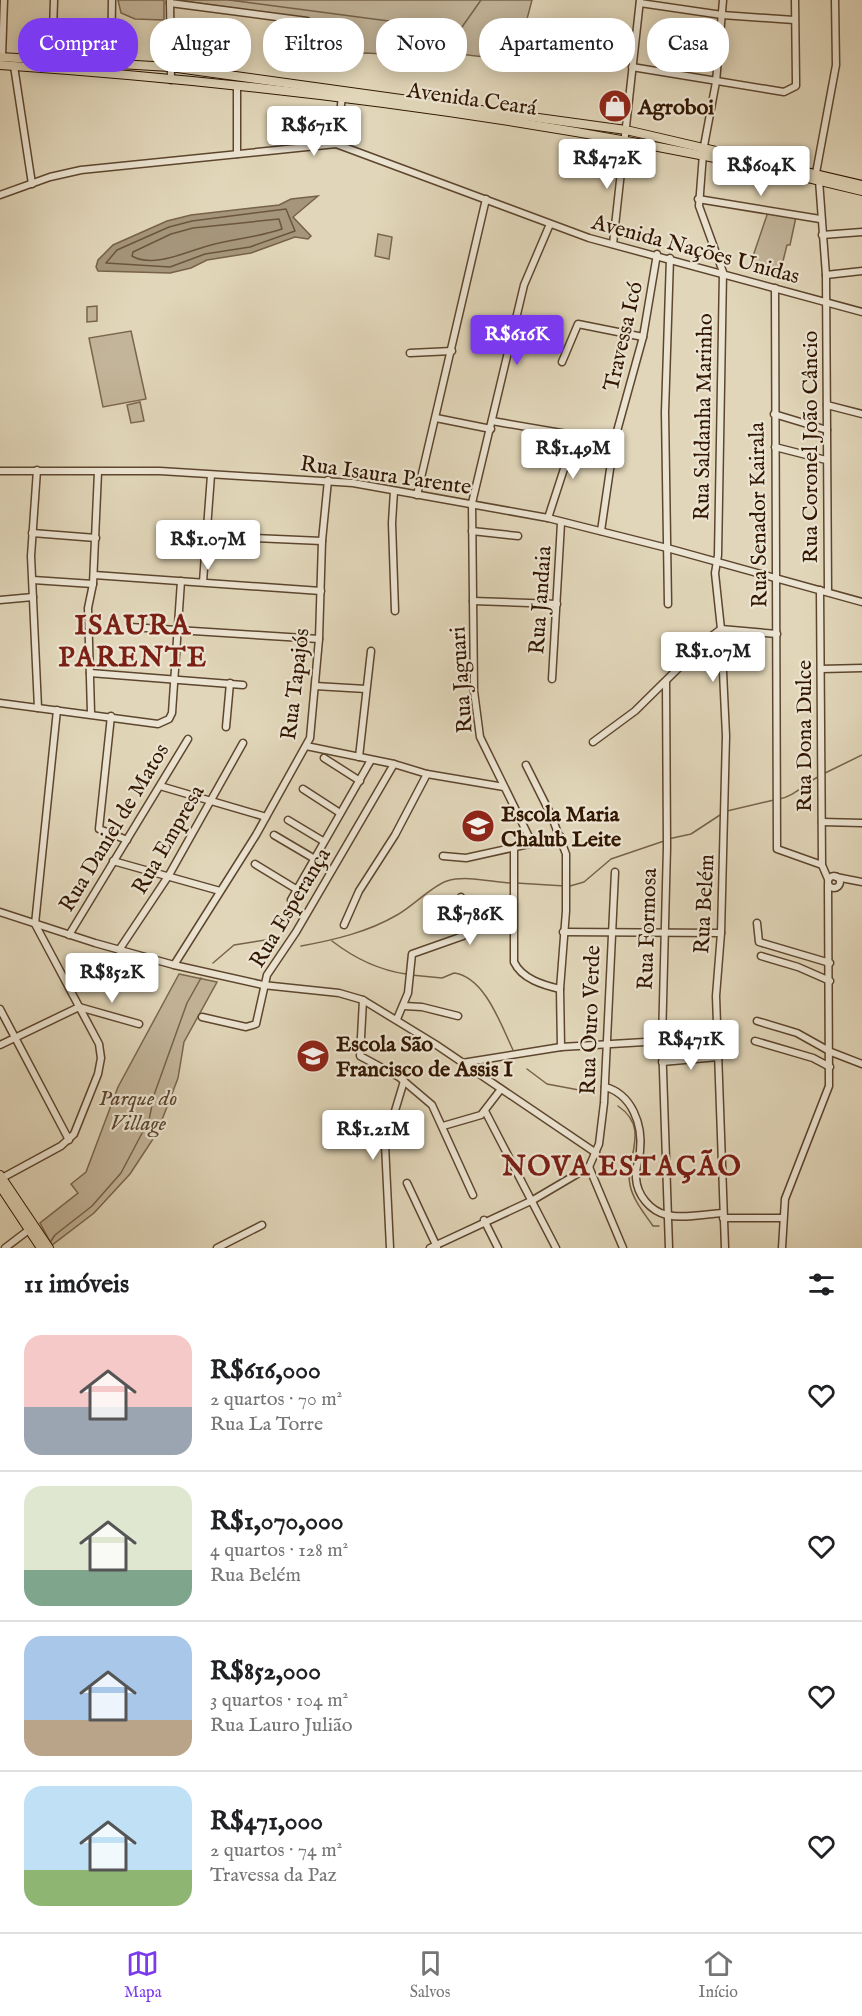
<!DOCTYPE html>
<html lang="pt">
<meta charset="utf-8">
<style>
body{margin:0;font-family:"IM FELL English",serif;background:#f6f6f6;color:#202124;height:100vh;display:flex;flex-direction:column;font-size:22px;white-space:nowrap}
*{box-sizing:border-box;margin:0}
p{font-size:20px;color:#757577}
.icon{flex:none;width:33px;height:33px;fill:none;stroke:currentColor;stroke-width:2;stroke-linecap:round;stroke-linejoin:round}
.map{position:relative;height:1248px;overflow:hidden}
.panel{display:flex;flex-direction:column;background:#fff;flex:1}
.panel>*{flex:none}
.banner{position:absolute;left:18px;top:18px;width:826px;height:54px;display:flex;gap:12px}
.price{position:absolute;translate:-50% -51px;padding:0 14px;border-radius:6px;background:#fff;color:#222;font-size:20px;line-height:39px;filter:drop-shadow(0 2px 3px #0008)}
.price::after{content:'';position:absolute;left:50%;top:36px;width:18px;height:14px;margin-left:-9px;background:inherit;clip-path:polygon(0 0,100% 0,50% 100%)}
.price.selected{background:#7c3aed;color:#fff}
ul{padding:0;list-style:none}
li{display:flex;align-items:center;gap:18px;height:150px;padding:0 24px}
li+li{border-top:2px solid #e0e0e0}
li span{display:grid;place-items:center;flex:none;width:168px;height:120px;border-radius:18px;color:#555}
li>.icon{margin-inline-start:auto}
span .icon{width:72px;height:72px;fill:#fffc;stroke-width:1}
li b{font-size:26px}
h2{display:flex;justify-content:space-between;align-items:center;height:72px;padding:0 24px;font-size:26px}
.pill{padding:0 21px;border-radius:24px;background:#fff;box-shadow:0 3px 15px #0003;font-size:21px;line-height:54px}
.pill.selected{background:#7c3aed;color:#fff}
.tab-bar{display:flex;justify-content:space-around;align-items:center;height:84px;border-top:2px solid #e0e0e0;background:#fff;font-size:16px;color:#757577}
.tab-bar a{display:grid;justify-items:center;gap:3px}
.tab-bar .selected{color:#7c3aed}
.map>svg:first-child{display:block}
.green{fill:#c3b59a;stroke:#7a664d;stroke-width:1.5}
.water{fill:#a5957a;stroke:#776249;stroke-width:1.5}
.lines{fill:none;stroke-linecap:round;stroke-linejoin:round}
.shore{stroke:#6b563d;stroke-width:1.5}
.stream{stroke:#776249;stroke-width:1.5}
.minor-casing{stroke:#5d462e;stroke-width:9}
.major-casing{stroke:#311600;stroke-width:10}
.minor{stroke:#ece4d2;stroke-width:6}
.major{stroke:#e1d6b9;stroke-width:8}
.labels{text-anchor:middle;stroke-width:4.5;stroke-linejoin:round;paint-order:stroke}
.street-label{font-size:22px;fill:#311600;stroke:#ece4d2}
.poi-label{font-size:22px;font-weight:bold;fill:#311600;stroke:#ece4d2;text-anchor:start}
.park-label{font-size:22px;font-style:italic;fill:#5d462e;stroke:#ece4d2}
.district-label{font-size:28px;font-weight:bold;letter-spacing:1.5px;fill:#7a1f14;stroke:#ece4d2}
</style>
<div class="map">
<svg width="862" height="1248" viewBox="0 0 862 1248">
<rect width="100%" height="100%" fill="#e1d6b9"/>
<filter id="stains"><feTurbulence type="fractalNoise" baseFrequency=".00333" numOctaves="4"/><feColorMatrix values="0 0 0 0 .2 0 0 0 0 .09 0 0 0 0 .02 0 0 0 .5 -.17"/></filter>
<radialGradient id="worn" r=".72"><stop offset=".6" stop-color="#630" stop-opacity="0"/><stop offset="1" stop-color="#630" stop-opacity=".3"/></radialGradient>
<g class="green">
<path d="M118 0H164V20L135 19 121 13Z"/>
<path d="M175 0H532L521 42 493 38 486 43 484 57 392 46H388L384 54 365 53 346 57 308 44 304 32 307 18Z"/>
<path d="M768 212 796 217 790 245H787L780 273 750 265Z"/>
<path d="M378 234 392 237 389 259 375 256Z"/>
<path d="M97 306V321L87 322V307Z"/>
<path d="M131 331 146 399 103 407 89 338Z"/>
<path d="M140 402 144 421 131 423 127 405Z"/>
<path d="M179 974 217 982 184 1042 178 1078 157 1133 130 1174 94 1213 52 1245 40 1223 78 1193 71 1184 86 1172 118 1087Z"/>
</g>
<path class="water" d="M318 196 293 217 311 236 308 239 295 237 251 253 207 260 191 268 170 273 98 271 96 267 98 260 113 245 167 221 191 215 279 205 291 199Z"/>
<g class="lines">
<g class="shore">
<path d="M286 209 295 231 250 247 205 254 170 267 106 263 117 250 169 227 192 221Z"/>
<path d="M279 219 282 229C256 238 230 239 204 247 184 253 152 268 132 256L133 252 171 234 193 228Z"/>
</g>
<g class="stream">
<path d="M229 0 457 30 462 27 481 0"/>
<path d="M823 774 862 755"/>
<path d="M779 799C795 796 804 784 818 777"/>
<path d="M727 811 774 800"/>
<path d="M668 839 691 834 720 815"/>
<path d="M516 883 565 886"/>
<path d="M570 886 584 882 611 859 664 841"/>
<path d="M332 941C354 958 378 970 406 974"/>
<path d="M301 946C334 940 368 932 397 915 412 907 433 885 447 881 467 875 491 882 511 883"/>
<path d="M213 963 234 945 278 938"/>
<path d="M411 975 442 978 454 973C485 977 501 1025 513 1050"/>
<path d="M527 1069 547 1084 595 1093"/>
<path d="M618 1106C652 1129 624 1160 630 1185 633 1200 644 1213 653 1226H659"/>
<path d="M49 1244 55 1235 92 1206 121 1173 149 1120 154 1095 187 1003 201 978"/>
</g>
<g class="minor-casing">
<g id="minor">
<path d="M170 0 171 80"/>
<path d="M170 3 307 21"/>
<path d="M640 3 722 15 794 20"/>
<path d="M2 57 4 0"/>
<path d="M52 61 54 0"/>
<path d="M111 64 112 0"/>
<path d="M14 66 32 184"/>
<path d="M632 67 784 92 796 86V81L795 0"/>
<path d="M237 86V154"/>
<path d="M336 144 342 97"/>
<path d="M704 146 716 82 723 0"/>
<path d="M703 154 699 206 723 272 718 555 715 573 721 629 726 736 721 933 716 996 725 1248"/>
<path d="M816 173 836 65 835 0"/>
<path d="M819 180 826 275 828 592"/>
<path d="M0 195 50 177 81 170 336 144 589 238 862 312"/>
<path d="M698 199 820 219"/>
<path d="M822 235 862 232"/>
<path d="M613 244 640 0"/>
<path d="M826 275 862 271"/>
<path d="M775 288 777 849 822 865"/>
<path d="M410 353 452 351"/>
<path d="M562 362 578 324 643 337"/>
<path d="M827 405 862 414"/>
<path d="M774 414 827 430"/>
<path d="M436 418 491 429"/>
<path d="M492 421 614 442"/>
<path d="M775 447 826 460"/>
<path d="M37 470 31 556 38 708"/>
<path d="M0 471H160L353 483 548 518 667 548 862 602"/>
<path d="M394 491 392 523 395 611"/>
<path d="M417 495 486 199"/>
<path d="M548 518 575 435"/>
<path d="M472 531 518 536"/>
<path d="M601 531 614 442 643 337 657 254"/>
<path d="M32 533 96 538"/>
<path d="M207 536 322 541"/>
<path d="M94 575 321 591"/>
<path d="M33 580 93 584"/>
<path d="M203 582 211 475"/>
<path d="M820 590 822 865 828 879"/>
<path d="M0 600 33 597"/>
<path d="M473 601 557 604"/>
<path d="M668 604 665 412 670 258"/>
<path d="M130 627 319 639"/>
<path d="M821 669 862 668"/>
<path d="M90 673 243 685"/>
<path d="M552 679 561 523"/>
<path d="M666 682 667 847 662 1041 669 1248"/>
<path d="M315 686 366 689"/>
<path d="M0 703 158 724 169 719 172 713 181 581"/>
<path d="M91 713 88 608 93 584 98 472"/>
<path d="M111 716 99 829 127 840"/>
<path d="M226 727 230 683"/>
<path d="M593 742 635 711 709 638 721 629 777 634"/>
<path d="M306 746 394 764 427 774 504 787"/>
<path d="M359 757 371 651"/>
<path d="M324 758 360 781"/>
<path d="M526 765 551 815 566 854V911L560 989 561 1047"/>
<path d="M160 786 266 817"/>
<path d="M303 789 340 813"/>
<path d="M288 820 323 841"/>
<path d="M822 822 862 823"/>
<path d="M274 835 313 858"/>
<path d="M532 843 480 737 474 691 472 503 524 285 550 224"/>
<path d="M514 847V962C522 979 543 985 560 989"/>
<path d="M443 856 466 858 561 837"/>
<path d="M113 861 220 891"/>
<path d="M255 864 296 889"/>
<circle cx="834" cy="882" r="6"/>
<path d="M836 877 862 882"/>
<path d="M291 900 371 760"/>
<path d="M0 912 95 943 174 965 263 985 339 993 363 1000 435 1044 596 1153"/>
<path d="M757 923 759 942 830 963"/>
<path d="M344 925 359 891 395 835 427 774"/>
<path d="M563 932 721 933"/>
<path d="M69 935 188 739"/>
<path d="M119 950 169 875 243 743"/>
<path d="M761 956 798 967 830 981"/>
<path d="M174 965 256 835 310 738 319 639 322 541 328 480"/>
<path d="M363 1000 360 1056 399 1077 432 1105 473 1195"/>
<path d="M404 1006 422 1007 458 1016"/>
<path d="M0 1009 69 1140"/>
<path d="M202 1017 246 1027 256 1024 267 975 296 932 394 764"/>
<path d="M397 1019 408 993 412 954 463 936 461 897"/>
<path d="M757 1021 797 1033 831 1052 862 1064"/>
<path d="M755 1041 813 1058 830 1067"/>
<path d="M0 1045 79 1007 139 1024"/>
<path d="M662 1062 718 1057"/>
<path d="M462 1063 561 1047 662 1041"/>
<path d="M605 1087C632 1094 643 1125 640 1151 639 1160 635 1169 636 1178 637 1195 650 1211 667 1215 683 1219 706 1214 723 1213"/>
<path d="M485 1111 556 1248"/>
<path d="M443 1126 481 1115 501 1089"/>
<path d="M589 1167 599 1144 604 1103 615 872"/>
<path d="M589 1167 623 1248"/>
<path d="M2 1178 61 1146 74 1134 98 1074 101 1058 99 1044 35 924 57 710"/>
<path d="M407 1183 437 1247"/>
<path d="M723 1218H782"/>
<path d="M484 1220 498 1248"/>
<path d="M5 1248 30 1229"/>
<path d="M217 1248 262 1225"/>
<path d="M390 1248 385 1144 404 1081"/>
<path d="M430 1248 533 1200 589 1167"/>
<path d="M782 1248 785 1199 829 1086 828 885"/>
</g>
</g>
<g class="major-casing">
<g id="major">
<path d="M0 57 170 67 626 130 862 185"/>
<path d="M0 65C290 85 580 122 862 191"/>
<path d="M0 1175 49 1248"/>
<path d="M0 1186 41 1248"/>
</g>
</g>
<use href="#minor" class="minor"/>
<use href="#major" class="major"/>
</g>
<defs>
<g id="shop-disc" transform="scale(1.725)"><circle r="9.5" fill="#8f2418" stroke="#ece4d2"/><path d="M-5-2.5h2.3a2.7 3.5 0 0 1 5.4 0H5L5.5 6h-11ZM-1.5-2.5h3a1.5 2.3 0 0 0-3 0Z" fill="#fff"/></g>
<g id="school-disc" transform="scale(1.725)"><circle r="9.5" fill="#8f2418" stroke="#ece4d2"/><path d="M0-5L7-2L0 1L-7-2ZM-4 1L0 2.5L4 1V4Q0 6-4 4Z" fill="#fff"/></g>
</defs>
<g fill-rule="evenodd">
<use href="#shop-disc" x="615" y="106"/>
<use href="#school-disc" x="478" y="826"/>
<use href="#school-disc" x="313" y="1056"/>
</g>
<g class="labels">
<g class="street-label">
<text transform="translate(472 98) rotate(8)" y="8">Avenida Ceará</text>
<text transform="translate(696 248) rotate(15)" y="8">Avenida Nações Unidas</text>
<text transform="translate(622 336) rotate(-77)" y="8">Travessa Icó</text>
<text transform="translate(702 417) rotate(-89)" y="8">Rua Saldanha Marinho</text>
<text transform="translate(809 447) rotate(-90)" y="8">Rua Coronel João Câncio</text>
<text transform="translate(386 474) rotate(8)" y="8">Rua Isaura Parente</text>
<text transform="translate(757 515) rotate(-91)" y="8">Rua Senador Kairala</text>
<text transform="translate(539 600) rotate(-86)" y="8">Rua Jandaia</text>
<text transform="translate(460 680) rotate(-94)" y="8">Rua Jaguari</text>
<text transform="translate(294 684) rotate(-83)" y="8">Rua Tapajós</text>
<text transform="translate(803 736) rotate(-90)" y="8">Rua Dona Dulce</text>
<text transform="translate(113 827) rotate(-59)" y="8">Rua Daniel de Matos</text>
<text transform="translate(167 839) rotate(-60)" y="8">Rua Empresa</text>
<text transform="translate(703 904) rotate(-87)" y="8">Rua Belém</text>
<text transform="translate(289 907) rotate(-59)" y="8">Rua Esperança</text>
<text transform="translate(646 929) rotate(-88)" y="8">Rua Formosa</text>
<text transform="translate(589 1020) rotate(-88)" y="8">Rua Ouro Verde</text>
</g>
<g class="poi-label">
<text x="638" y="114">Agroboi</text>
<text x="501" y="821">Escola Maria<tspan x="501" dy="25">Chalub Leite</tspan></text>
<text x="336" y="1051">Escola São<tspan x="336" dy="25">Francisco de Assis I</tspan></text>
</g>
<g class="park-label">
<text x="138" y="1105">Parque do<tspan x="138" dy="25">Village</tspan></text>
</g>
<g class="district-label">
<text x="133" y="634">ISAURA<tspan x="133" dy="32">PARENTE</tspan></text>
<text x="622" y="1175">NOVA ESTAÇÃO</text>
</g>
</g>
<rect width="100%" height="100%" filter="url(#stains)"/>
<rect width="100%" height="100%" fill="url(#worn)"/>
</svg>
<b class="price" style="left:314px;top:157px">R$671K</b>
<b class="price" style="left:607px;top:190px">R$472K</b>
<b class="price" style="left:761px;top:197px">R$604K</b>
<b class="price selected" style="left:517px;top:366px">R$616K</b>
<b class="price" style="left:573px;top:480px">R$1.49M</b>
<b class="price" style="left:208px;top:571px">R$1.07M</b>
<b class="price" style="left:713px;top:683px">R$1.07M</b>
<b class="price" style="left:470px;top:946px">R$786K</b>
<b class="price" style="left:112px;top:1004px">R$852K</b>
<b class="price" style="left:691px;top:1071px">R$471K</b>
<b class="price" style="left:373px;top:1161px">R$1.21M</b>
<div class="banner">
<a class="pill selected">Comprar</a>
<a class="pill">Alugar</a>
<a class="pill">Filtros</a>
<a class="pill">Novo</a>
<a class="pill">Apartamento</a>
<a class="pill">Casa</a>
</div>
</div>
<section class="panel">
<h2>11 imóveis<svg class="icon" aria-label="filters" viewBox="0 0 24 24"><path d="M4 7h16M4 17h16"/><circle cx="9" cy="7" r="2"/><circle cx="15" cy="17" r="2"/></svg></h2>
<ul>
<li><span style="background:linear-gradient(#f6c9c9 60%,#9aa5b1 0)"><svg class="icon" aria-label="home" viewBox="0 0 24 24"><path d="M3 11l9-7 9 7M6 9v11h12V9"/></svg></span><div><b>R$616,000</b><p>2 quartos · 70 m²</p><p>Rua La Torre</p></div><svg class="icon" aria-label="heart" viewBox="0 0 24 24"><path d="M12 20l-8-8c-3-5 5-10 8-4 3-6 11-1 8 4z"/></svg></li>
<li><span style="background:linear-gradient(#dfe7d0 70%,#7fa58c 0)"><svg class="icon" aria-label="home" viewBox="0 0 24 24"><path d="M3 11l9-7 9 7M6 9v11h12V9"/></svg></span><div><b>R$1,070,000</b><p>4 quartos · 128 m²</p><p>Rua Belém</p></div><svg class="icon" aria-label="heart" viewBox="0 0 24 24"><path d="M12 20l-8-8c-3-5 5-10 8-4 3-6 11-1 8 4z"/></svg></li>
<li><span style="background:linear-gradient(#a9c7e8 70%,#b9a48a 0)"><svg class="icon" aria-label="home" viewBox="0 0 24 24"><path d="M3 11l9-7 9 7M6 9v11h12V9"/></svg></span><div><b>R$852,000</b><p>3 quartos · 104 m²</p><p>Rua Lauro Julião</p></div><svg class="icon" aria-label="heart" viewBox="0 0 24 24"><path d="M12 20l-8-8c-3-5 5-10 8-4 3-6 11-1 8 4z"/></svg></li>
<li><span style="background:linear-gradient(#bfe0f5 70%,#8fb573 0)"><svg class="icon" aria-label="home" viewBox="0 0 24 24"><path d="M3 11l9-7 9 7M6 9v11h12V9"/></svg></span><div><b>R$471,000</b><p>2 quartos · 74 m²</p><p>Travessa da Paz</p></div><svg class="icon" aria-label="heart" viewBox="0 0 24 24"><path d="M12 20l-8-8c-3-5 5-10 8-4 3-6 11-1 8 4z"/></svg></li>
</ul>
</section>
<nav class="tab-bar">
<a class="selected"><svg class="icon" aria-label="map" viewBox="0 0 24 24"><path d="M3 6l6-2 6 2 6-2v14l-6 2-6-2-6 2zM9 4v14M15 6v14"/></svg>Mapa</a>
<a><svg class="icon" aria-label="saved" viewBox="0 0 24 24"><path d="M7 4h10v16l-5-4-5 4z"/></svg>Salvos</a>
<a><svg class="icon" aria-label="home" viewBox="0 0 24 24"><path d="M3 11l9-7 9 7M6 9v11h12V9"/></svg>Início</a>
</nav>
